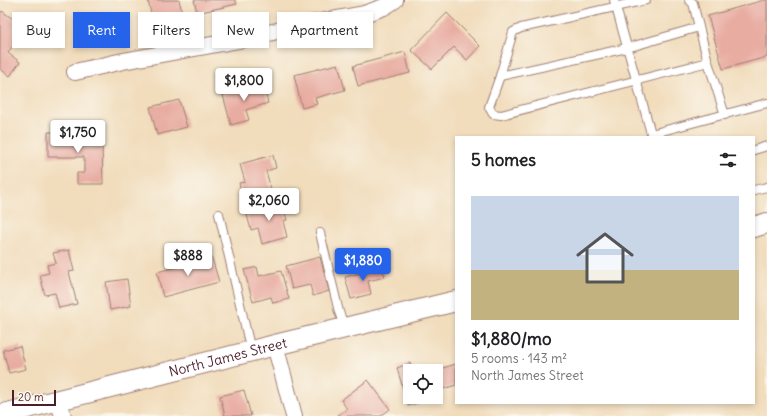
<!DOCTYPE html>
<meta charset="utf-8">
<style>
body{margin:0;font-family:Delius,sans-serif;background:#f2f2f2;color:#202124;height:100vh;display:flex;flex-direction:column;font-size:15px;white-space:nowrap}
*{box-sizing:border-box;margin:0}
p{font-size:13px;color:#757577}
.icon{flex:none;width:22px;height:22px;fill:none;stroke:currentColor;stroke-width:2;stroke-linecap:round;stroke-linejoin:round}
.map{position:relative;flex:1;overflow:hidden}
.sheet{position:absolute;left:455px;top:136px;width:300px;height:268px;display:flex;flex-direction:column;background:#fff;border-radius:0px;box-shadow:0 2px 6px #0003}
.sheet>*{flex:none}
.guide{position:absolute;left:12px;top:12px;width:380px;height:36px;display:flex;gap:8px}
.fabs{position:absolute;left:403px;top:364px;display:grid;gap:8px}
.fabs a{display:grid;place-items:center;width:40px;height:40px;border-radius:0px;background:#fff;box-shadow:0 2px 6px #0003;font-size:20px}
.scale{position:absolute;left:12px;bottom:10px;width:44px;box-sizing:border-box;padding-left:4px;border:2px solid #4a1f2b;border-top:0;font-size:11px;line-height:14px;white-space:nowrap;color:#4a1f2b;-webkit-text-stroke:3px #fbf7ec;paint-order:stroke}
.price{position:absolute;translate:-50% -34px;padding:0 9px;border-radius:4px;background:#fff;color:#222;font-size:13px;line-height:26px;filter:drop-shadow(0 1px 2px #0008)}
.price::after{content:'';position:absolute;left:50%;top:24px;width:12px;height:9px;margin-left:-6px;background:inherit;clip-path:polygon(0 0,100% 0,50% 100%)}
.price.current{background:#2563eb;color:#fff}
ul{padding:0;list-style:none}
li{display:grid;align-content:center;gap:8px;height:212px;padding:0 16px}
li span{display:grid;place-items:center;height:124px;border-radius:0px;color:#555}
li>.icon{margin-inline-start:auto}
span .icon{width:72px;height:72px;fill:#fffc;stroke-width:1}
li b{font-size:17px}
h2{display:flex;justify-content:space-between;align-items:center;height:48px;padding:0 16px;font-size:17px}
.pill{padding:0 14px;border-radius:0px;background:#fff;box-shadow:0 2px 6px #0003;font-size:14px;line-height:36px}
.pill.current{background:#2563eb;color:#fff}
.map>svg:first-child{display:block}
.building{fill:#e8aca1}
.lines{fill:none;stroke-linecap:round;stroke-linejoin:round}
.service-casing{stroke:#9e7e73;stroke-width:10}
.minor-casing{stroke:#9e7e73;stroke-width:18}
.tertiary-casing{stroke:#9e7e73;stroke-width:22}
.service{stroke:#fff;stroke-width:8}
.minor{stroke:#fff;stroke-width:16}
.tertiary{stroke:#fff;stroke-width:20}
.labels{text-anchor:middle;stroke-width:3;stroke-linejoin:round;paint-order:stroke}
.street-label{font-size:14px;fill:#4a1f2b;stroke:#fbf7ec}
</style>
<div class="map">
<svg width="767" height="416" viewBox="0 0 767 416">
<rect width="100%" height="100%" fill="#fbf7ec"/>
<filter id="ink" filterUnits="userSpaceOnUse"><feTurbulence type="fractalNoise" baseFrequency=".025" numOctaves="2"/><feDisplacementMap in="SourceGraphic" scale="8" xChannelSelector="R" yChannelSelector="G"/><feConvolveMatrix kernelMatrix="1 2 1 2 8 2 1 2 1" color-interpolation-filters="sRGB"/></filter>
<filter id="wash" filterUnits="userSpaceOnUse"><feTurbulence type="fractalNoise" baseFrequency=".012" numOctaves="4" result="noise"/><feDisplacementMap in="SourceGraphic" scale="16" xChannelSelector="R" yChannelSelector="G"/><feGaussianBlur stdDeviation="0.9" result="paint"/><feColorMatrix in="noise" values="0 0 0 0 0 0 0 0 0 0 0 0 0 0 0 0 0 1.4 0 .05"/><feComposite in="paint" operator="in"/></filter>
<g filter="url(#wash)">
<rect width="100%" height="100%" fill="#f1dcbb"/>
<g id="blocks">
<g class="building">
<path d="M152 0H179L184 19 154 26 148 1Z"/>
<path d="M194 0H235L237 4 197 13Z"/>
<path d="M764 0H767V57L723 69 708 16Z"/>
<path d="M2 11 25 28 8 53 20 62 10 76 0 69V14Z"/>
<path d="M447 13 480 46 467 60 454 47 432 69 411 50Z"/>
<path d="M405 52 410 73 358 86 353 66Z"/>
<path d="M338 64 345 90 315 98 317 104 302 108 294 75Z"/>
<path d="M263 83 268 103 246 110 249 120 231 125 223 95Z"/>
<path d="M179 100 187 127 157 135 150 107Z"/>
<path d="M48 132H88V145H102L103 184H77V173H84V157H48Z"/>
<path d="M273 155 276 168 266 171 272 193 243 200 239 183 245 182 240 164Z"/>
<path d="M282 202 287 220 283 221 287 237 262 244 258 228 251 230 246 211Z"/>
<path d="M69 250 74 271 69 272 77 304 59 308 55 293 45 295 40 275 49 273 47 265 56 263 53 253Z"/>
<path d="M320 257 329 291 313 296 310 285 292 289 286 266Z"/>
<path d="M212 258 219 282 163 297 157 272Z"/>
<path d="M257 267 259 276 281 271 289 299 273 303 271 297 253 302 244 270Z"/>
<path d="M382 267 385 277 368 281 371 294 351 299 345 277Z"/>
<path d="M127 279 131 306 110 310 106 282Z"/>
<path d="M20 346 26 369 9 373 3 350Z"/>
<path d="M410 363 413 371H410V397H420L421 402 408 406 397 368Z"/>
<path d="M456 364V385L440 390 436 377V370Z"/>
<path d="M368 380 390 409 381 416H337L347 409 341 400Z"/>
<path d="M244 390 251 416H225L220 396Z"/>
</g>
</g>
</g>
<g filter="url(#ink)">
<use href="#blocks" fill-opacity="0" stroke="#9e7e73" stroke-width="1"/>
<g class="lines">
<g class="service-casing">
<g id="service">
<path d="M614 0 652 137"/>
<path d="M646 0 521 28 513 32 500 76 627 48 699 27 693 3 689 0"/>
<path d="M708 62 725 115"/>
<path d="M500 76 489 107 493 114 501 115 708 62 699 27"/>
<path d="M651 134 767 103"/>
<path d="M754 150 767 146"/>
<path d="M754 190 767 187"/>
<path d="M219 214 251 351"/>
<path d="M320 233 339 312 345 328"/>
</g>
</g>
<g class="minor-casing">
<g id="minor">
<path d="M75 72 123 61 239 40 298 26 364 14 384 7 395 0"/>
<path d="M275 345 294 416"/>
<path d="M58 400 63 416"/>
</g>
</g>
<g class="tertiary-casing">
<g id="tertiary">
<path d="M754 227 767 223"/>
<path id="s1" d="M0 415 275 345 456 301"/>
</g>
</g>
<use href="#service" class="service"/>
<use href="#minor" class="minor"/>
<use href="#tertiary" class="tertiary"/>
</g>
</g>
<g class="labels">
<g class="street-label">
<text dy="5" stroke="none"><textPath href="#s1" startOffset="235">North James Street</textPath></text>
</g>
</g>
</svg>
<div class="fabs">
<a><svg class="icon" aria-label="locate" viewBox="0 0 24 24"><circle cx="12" cy="12" r="6"/><path d="M12 2v4M12 18v4M2 12h4M18 12h4"/></svg></a>
</div>
<div class="scale">20 m</div>
<b class="price" style="left:244px;top:102px">$1,800</b>
<b class="price" style="left:78px;top:154px">$1,750</b>
<b class="price" style="left:269px;top:222px">$2,060</b>
<b class="price" style="left:188px;top:277px">$888</b>
<b class="price current" style="left:363px;top:282px">$1,880</b>
<div class="guide">
<a class="pill">Buy</a>
<a class="pill current">Rent</a>
<a class="pill">Filters</a>
<a class="pill">New</a>
<a class="pill">Apartment</a>
</div>
<section class="sheet">
<h2>5 homes<svg class="icon" aria-label="filters" viewBox="0 0 24 24"><path d="M4 7h16M4 17h16"/><circle cx="9" cy="7" r="2"/><circle cx="15" cy="17" r="2"/></svg></h2>
<ul>
<li><span style="background:linear-gradient(#c9d6e8 60%,#c2b280 0)"><svg class="icon" aria-label="home" viewBox="0 0 24 24"><path d="M3 11l9-7 9 7M6 9v11h12V9"/></svg></span><div><b>$1,880/mo</b><p>5 rooms · 143 m²</p><p>North James Street</p></div></li>
</ul>
</section>
</div>
